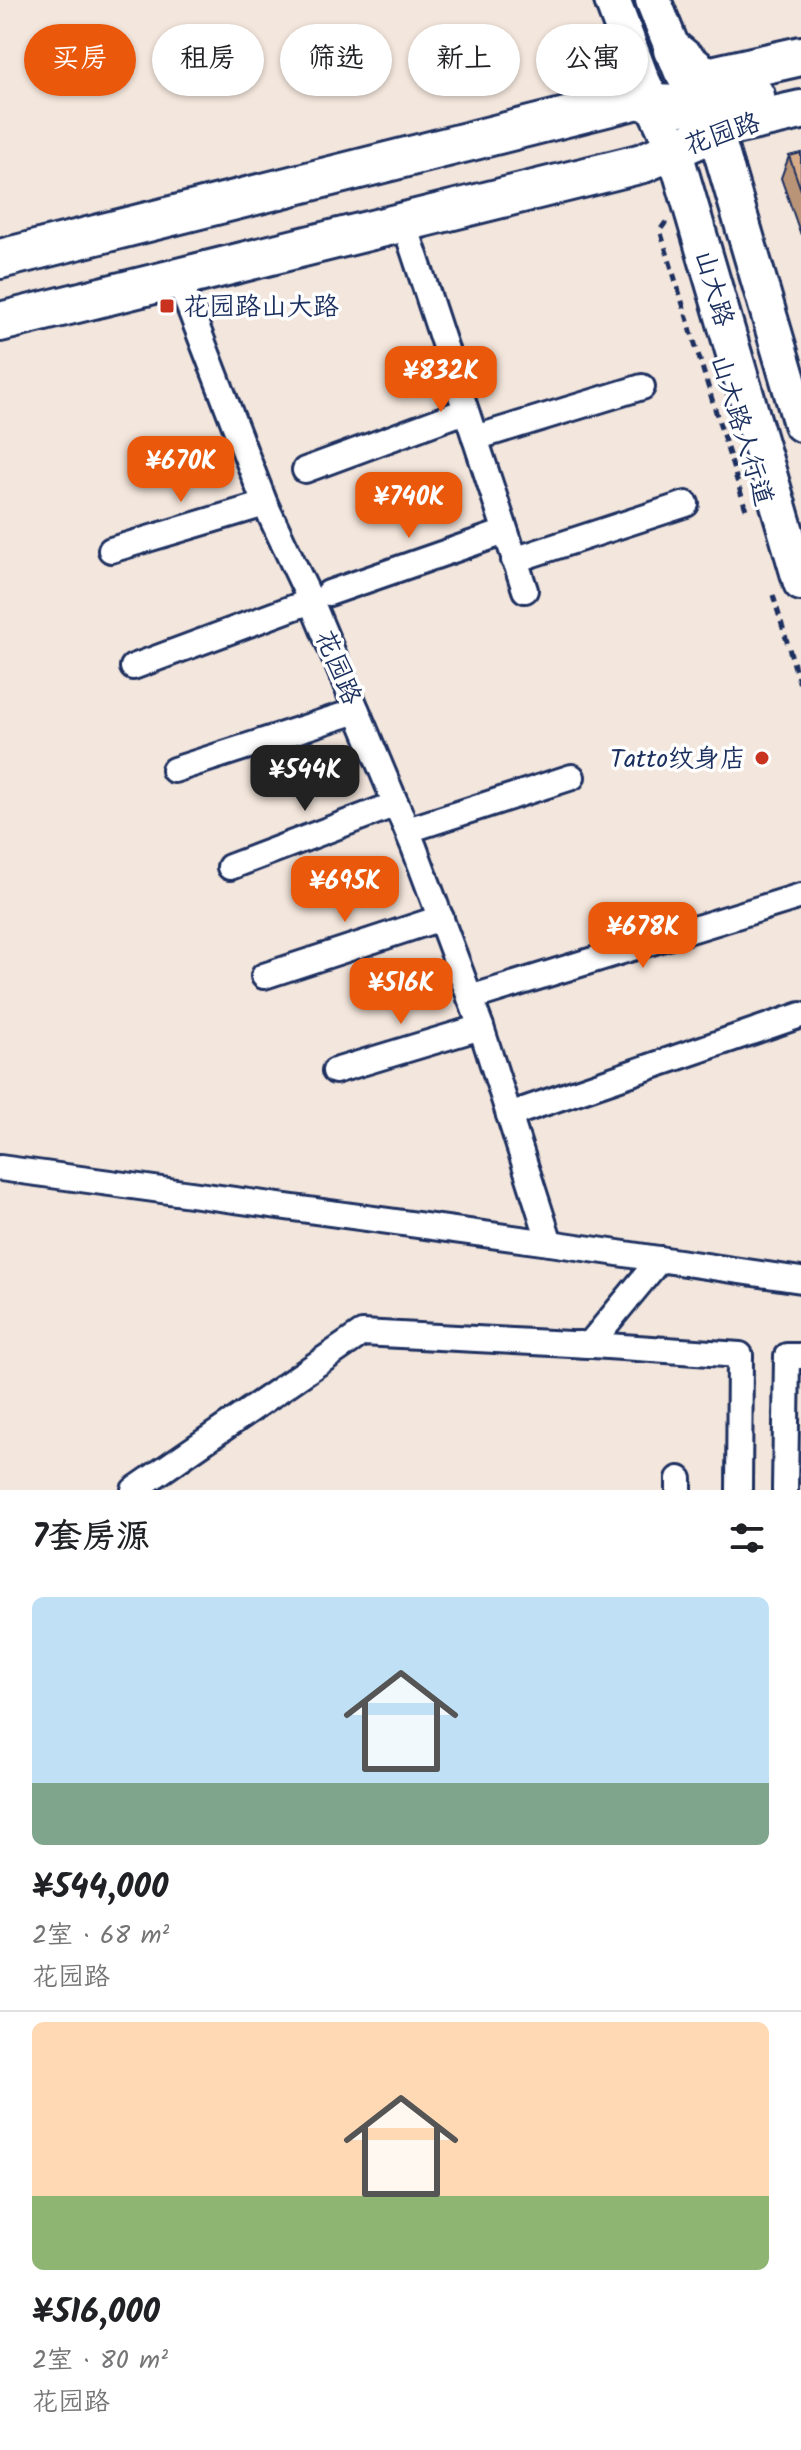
<!DOCTYPE html>
<html lang="zh">
<meta charset="utf-8">
<style>
body{margin:0;font-family:Kalam,"LXGW WenKai TC",sans-serif;background:#f6f6f6;color:#202124;height:100vh;display:flex;flex-direction:column;font-size:30px;white-space:nowrap}
*{box-sizing:border-box;margin:0}
p{font-size:26px;color:#757577}
.icon{flex:none;width:44px;height:44px;fill:none;stroke:currentColor;stroke-width:2;stroke-linecap:round;stroke-linejoin:round}
.map{position:relative;height:1490px;overflow:hidden}
.panel{display:flex;flex-direction:column;background:#fff;flex:1}
.panel>*{flex:none}
.guide{position:absolute;left:24px;top:24px;width:754px;height:72px;display:flex;gap:16px}
.price{position:absolute;translate:-50% -68px;padding:0 18px;border-radius:16px;background:#ea580c;color:#fff;font-size:26px;line-height:52px;filter:drop-shadow(0 2px 4px #0008)}
.price::after{content:'';position:absolute;left:50%;top:48px;width:24px;height:18px;margin-left:-12px;background:inherit;clip-path:polygon(0 0,100% 0,50% 100%)}
.price.selected{background:#222;color:#fff}
ul{padding:0;list-style:none}
li{display:grid;align-content:center;gap:16px;height:424px;padding:0 32px}
li+li{border-top:2px solid #e0e0e0}
li span{display:grid;place-items:center;height:248px;border-radius:12px;color:#555}
li>.icon{margin-inline-start:auto}
span .icon{width:144px;height:144px;fill:#fffc;stroke-width:1}
li b{font-size:34px}
h2{display:flex;justify-content:space-between;align-items:center;height:96px;padding:0 32px;font-size:34px}
.tag{padding:0 28px;border-radius:36px;background:#fff;box-shadow:0 2px 6px #0004;font-size:28px;line-height:72px}
.tag.selected{background:#ea580c;color:#fff}
.map>svg:first-child{display:block}
.lines{fill:none;stroke-linecap:round;stroke-linejoin:round}
.minor-casing{stroke:#1b2f5e;stroke-width:30}
.secondary-casing{stroke:#1b2f5e;stroke-width:40}
.primary-casing{stroke:#1b2f5e;stroke-width:44}
.path{stroke:#1b2f5e;stroke-width:5;stroke-dasharray:8 6;stroke-linecap:butt}
.minor{stroke:#fff;stroke-width:24}
.secondary{stroke:#fff;stroke-width:34}
.primary{stroke:#fff;stroke-width:38}
.wall{fill:#ba9476;stroke:#1b2f5e;stroke-width:2}
.building{fill:#d8ac89;stroke:#1b2f5e;stroke-width:2}
.poi-dot{fill:#c8321e;stroke:#fff;stroke-width:3}
.labels{text-anchor:middle;stroke-width:7;stroke-linejoin:round;paint-order:stroke}
.street-label{font-size:26px;fill:#1b2f5e;stroke:#fff}
.poi-label{font-size:26px;fill:#1b2f5e;stroke:#fff;text-anchor:start}
</style>
<div class="map">
<svg width="801" height="1490" viewBox="0 0 801 1490">
<rect width="100%" height="100%" fill="#f3e6dc"/>
<filter id="ink" filterUnits="userSpaceOnUse"><feTurbulence type="fractalNoise" baseFrequency=".0125" numOctaves="2"/><feDisplacementMap in="SourceGraphic" scale="16" xChannelSelector="R" yChannelSelector="G"/><feConvolveMatrix kernelMatrix="1 2 1 2 8 2 1 2 1" color-interpolation-filters="sRGB"/></filter>
<g filter="url(#ink)">
<g class="lines">
<g class="minor-casing">
<g id="minor">
<path d="M404 222 525 590"/>
<path d="M178 278 265 504 311 601 414 847 481 1027 550 1243"/>
<path d="M475 438 642 387"/>
<path d="M305 470 465 411"/>
<path d="M111 550 265 504"/>
<path d="M514 560 686 504"/>
<path d="M329 593 505 532"/>
<path d="M133 667 311 601"/>
<path d="M174 770 357 711"/>
<path d="M408 830 572 777"/>
<path d="M230 867 396 804"/>
<path d="M264 976 441 918"/>
<path d="M470 998 801 896"/>
<path d="M335 1071 481 1027"/>
<path d="M509 1115 801 1015"/>
<path d="M0 1168 550 1243 801 1280"/>
<path d="M578 1344 740 1355 739 1490"/>
<path d="M134 1490 362 1333 589 1345 660 1259"/>
<path d="M679 1490V1479"/>
<path d="M785 1490 787 1356H801"/>
</g>
</g>
<g class="secondary-casing">
<g id="secondary">
<path d="M612 0 641 78 674 149 801 583"/>
<path d="M653 0 681 70 715 131 801 424"/>
</g>
</g>
<g class="primary-casing">
<g id="primary">
<path d="M673 50 701 73 712 76 801 56"/>
<path d="M0 259 638 99 655 104 701 106 755 96"/>
<path d="M0 322 643 163 725 127 801 110"/>
</g>
</g>
<g class="path">
<path d="M666 222 660 230 747 513"/>
<path d="M773 595 801 688"/>
</g>
<use href="#minor" class="minor"/>
<use href="#secondary" class="secondary"/>
<use href="#primary" class="primary"/>
</g>
<path class="wall" d="M801 153V235L781 178 789 156Z"/>
<path class="building" d="M801 153V190L789 156Z"/>
</g>
<g class="poi-dot">
<rect x="159" y="298" width="16" height="16" rx="4"/>
<circle cx="762" cy="758" r="8"/>
</g>
<g class="labels">
<g class="street-label">
<text transform="translate(722 133) rotate(-19)" y="9">花园路</text>
<text transform="translate(715 288) rotate(74)" y="9">山大路</text>
<text transform="translate(743 430) rotate(73)" y="9">山大路人行道</text>
<text transform="translate(339 667) rotate(67)" y="9">花园路</text>
</g>
<g class="poi-label">
<text x="183" y="315">花园路山大路</text>
<text x="746" y="767" text-anchor="end">Tatto纹身店</text>
</g>
</g>
</svg>
<b class="price" style="left:441px;top:414px">¥832K</b>
<b class="price" style="left:181px;top:504px">¥670K</b>
<b class="price" style="left:409px;top:540px">¥740K</b>
<b class="price selected" style="left:305px;top:813px">¥544K</b>
<b class="price" style="left:345px;top:924px">¥695K</b>
<b class="price" style="left:643px;top:970px">¥678K</b>
<b class="price" style="left:401px;top:1026px">¥516K</b>
<div class="guide">
<a class="tag selected">买房</a>
<a class="tag">租房</a>
<a class="tag">筛选</a>
<a class="tag">新上</a>
<a class="tag">公寓</a>
</div>
</div>
<section class="panel">
<h2>7套房源<svg class="icon" aria-label="filters" viewBox="0 0 24 24"><path d="M4 7h16M4 17h16"/><circle cx="9" cy="7" r="2"/><circle cx="15" cy="17" r="2"/></svg></h2>
<ul>
<li><span style="background:linear-gradient(#bfe0f5 75%,#7fa58c 0)"><svg class="icon" aria-label="home" viewBox="0 0 24 24"><path d="M3 11l9-7 9 7M6 9v11h12V9"/></svg></span><div><b>¥544,000</b><p>2室 · 68 m²</p><p>花园路</p></div></li>
<li><span style="background:linear-gradient(#ffd9b3 70%,#8fb573 0)"><svg class="icon" aria-label="home" viewBox="0 0 24 24"><path d="M3 11l9-7 9 7M6 9v11h12V9"/></svg></span><div><b>¥516,000</b><p>2室 · 80 m²</p><p>花园路</p></div></li>
</ul>
</section>
